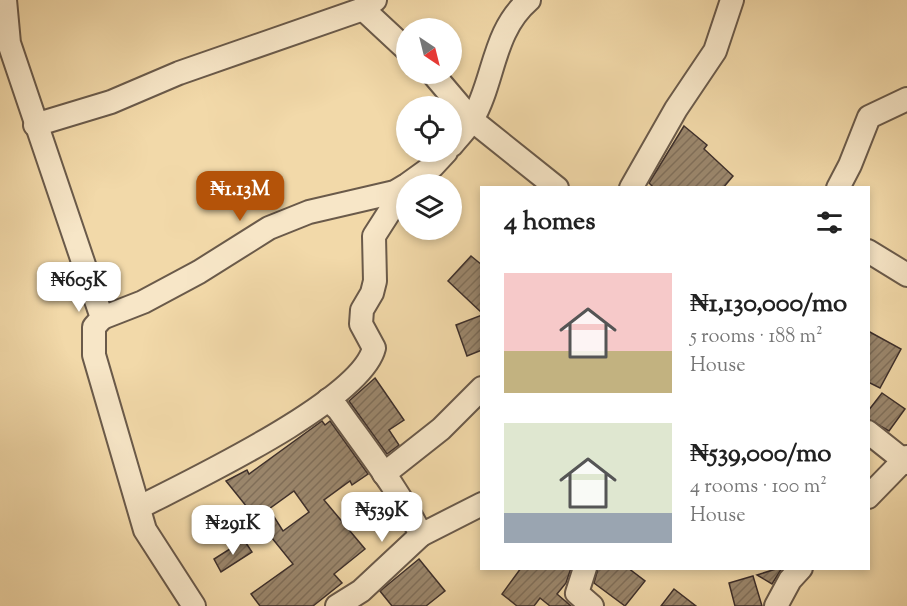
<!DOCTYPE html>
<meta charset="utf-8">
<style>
body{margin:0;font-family:"Sorts Mill Goudy",serif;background:#f6f6f6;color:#222;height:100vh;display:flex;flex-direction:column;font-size:22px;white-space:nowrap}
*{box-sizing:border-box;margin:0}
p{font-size:20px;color:#767676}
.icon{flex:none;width:33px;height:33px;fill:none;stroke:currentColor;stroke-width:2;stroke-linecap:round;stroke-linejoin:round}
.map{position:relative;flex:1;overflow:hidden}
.details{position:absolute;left:480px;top:186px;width:390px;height:384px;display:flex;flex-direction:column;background:#fff;border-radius:0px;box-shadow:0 3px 9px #0003}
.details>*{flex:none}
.needle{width:39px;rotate:145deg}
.tools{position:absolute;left:396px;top:18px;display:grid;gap:12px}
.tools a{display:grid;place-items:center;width:66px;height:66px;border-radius:50%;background:#fff;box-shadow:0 3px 9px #0003;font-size:30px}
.price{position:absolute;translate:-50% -51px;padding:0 14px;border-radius:12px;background:#fff;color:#222;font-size:20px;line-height:39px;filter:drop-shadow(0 2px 3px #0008)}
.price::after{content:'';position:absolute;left:50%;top:36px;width:18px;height:14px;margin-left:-9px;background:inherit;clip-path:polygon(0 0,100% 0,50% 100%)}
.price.on{background:#b45309;color:#fff}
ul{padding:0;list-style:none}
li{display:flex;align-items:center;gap:18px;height:150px;padding:0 24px}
li span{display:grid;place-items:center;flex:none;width:168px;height:120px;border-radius:0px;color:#555}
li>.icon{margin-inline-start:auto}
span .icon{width:72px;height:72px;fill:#fffc;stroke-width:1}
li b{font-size:26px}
h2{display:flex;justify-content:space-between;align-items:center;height:72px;padding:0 24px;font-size:26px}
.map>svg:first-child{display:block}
.building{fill:url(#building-hatch);stroke:#3d2f2b;stroke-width:1.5;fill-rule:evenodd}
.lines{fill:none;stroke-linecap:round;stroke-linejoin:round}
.minor-casing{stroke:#6a5a4a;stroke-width:26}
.minor{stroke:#f7e6c7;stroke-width:22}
</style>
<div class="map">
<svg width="907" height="606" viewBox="0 0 907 606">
<defs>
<pattern id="building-hatch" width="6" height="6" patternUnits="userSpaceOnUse" patternTransform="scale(1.5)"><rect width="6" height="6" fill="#9b876d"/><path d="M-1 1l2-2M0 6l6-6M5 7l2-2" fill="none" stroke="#806f5a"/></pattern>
</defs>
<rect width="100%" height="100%" fill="#f2d9a9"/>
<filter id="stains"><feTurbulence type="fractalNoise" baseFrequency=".00333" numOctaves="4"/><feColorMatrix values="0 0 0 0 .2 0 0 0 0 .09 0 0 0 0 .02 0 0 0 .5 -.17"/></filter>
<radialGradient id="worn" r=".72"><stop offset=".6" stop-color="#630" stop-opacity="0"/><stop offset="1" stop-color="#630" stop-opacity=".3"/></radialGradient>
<g class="building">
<path d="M684 126 707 145 704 149 733 176 723 188H654L649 183Z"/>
<path d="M471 256 482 265V313L448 281Z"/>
<path d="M482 315V350L467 356 456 325Z"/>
<path d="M868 331 901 349 880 388 868 382Z"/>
<path d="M375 378 404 420 389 430 399 445 387 454 349 401Z"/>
<path d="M882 393 905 409 889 431 868 419V411Z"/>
<path d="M322 421 325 425 330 421 368 474 352 485 350 481 324 500 365 549 334 574 342 583 313 606H260L251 594 293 564 226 481 247 470 249 474ZM294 491 309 512 283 531 269 509Z"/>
<path d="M244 540 252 552 221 572 214 559Z"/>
<path d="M419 559 445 591 426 606H392L380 591Z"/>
<path d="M521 568H571L566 583 557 594 571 606H550L540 598 534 606H517L502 594Z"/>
<path d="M598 568H628L645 581 625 606 594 583Z"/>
<path d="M782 568 772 584 757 575 779 568Z"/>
<path d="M753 576 762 606H735L729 583Z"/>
<path d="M674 589 696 606H661Z"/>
</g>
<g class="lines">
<g class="minor-casing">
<g id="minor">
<path d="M5 0 9 43 102 318 94 327V355L145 530 194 606"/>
<path d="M363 9 406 49"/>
<path d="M433 74 472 120 557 188"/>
<path d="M35 125 111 102 179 73 363 9 375 0"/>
<path d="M452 145C458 137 467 129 472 120 495 80 492 32 529 0"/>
<path d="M408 184 433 166 446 152"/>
<path d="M631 188 676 109 715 51 732 0"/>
<path d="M838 188 850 165 869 117 907 99"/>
<path d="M868 251 907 275"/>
<path d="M102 318 143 302 199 272 269 228 309 212 395 192 405 186"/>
<path d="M328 400 338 409C367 450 399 490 421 535L361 591 337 606"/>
<path d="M868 432 907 463"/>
<path d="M384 474 441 429 482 388"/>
<path d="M868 497 907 457"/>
<path d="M140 507C190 481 361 401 374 348L361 324 362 310 372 293 375 281 374 236 390 211 395 192"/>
<path d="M421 535 482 504"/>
<path d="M585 568 577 593 592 606"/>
<path d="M776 606 790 580 801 568"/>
</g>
</g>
<use href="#minor" class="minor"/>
</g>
<rect width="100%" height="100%" filter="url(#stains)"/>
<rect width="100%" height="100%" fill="url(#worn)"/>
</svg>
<div class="tools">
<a><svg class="needle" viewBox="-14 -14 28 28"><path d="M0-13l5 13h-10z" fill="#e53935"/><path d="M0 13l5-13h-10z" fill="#767676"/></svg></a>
<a><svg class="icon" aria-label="locate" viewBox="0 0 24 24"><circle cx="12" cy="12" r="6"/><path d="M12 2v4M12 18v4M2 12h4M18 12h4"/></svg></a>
<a><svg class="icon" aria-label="layers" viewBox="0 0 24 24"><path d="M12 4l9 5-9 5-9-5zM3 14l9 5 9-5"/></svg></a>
</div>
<b class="price on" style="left:240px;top:222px">₦1.13M</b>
<b class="price" style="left:79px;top:313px">₦605K</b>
<b class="price" style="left:382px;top:543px">₦539K</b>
<b class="price" style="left:233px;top:556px">₦291K</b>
<section class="details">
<h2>4 homes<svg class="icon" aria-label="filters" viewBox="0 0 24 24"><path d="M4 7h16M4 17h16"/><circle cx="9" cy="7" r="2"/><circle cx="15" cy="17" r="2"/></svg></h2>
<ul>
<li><span style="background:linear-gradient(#f6c9c9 65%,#c2b280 0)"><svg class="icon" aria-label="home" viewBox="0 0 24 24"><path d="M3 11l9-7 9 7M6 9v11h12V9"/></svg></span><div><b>₦1,130,000/mo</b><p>5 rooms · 188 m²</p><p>House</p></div></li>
<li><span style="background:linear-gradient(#dfe7d0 75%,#9aa5b1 0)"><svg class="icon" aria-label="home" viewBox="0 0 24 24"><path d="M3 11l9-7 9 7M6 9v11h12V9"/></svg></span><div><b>₦539,000/mo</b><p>4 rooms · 100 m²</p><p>House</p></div></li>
</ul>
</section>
</div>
